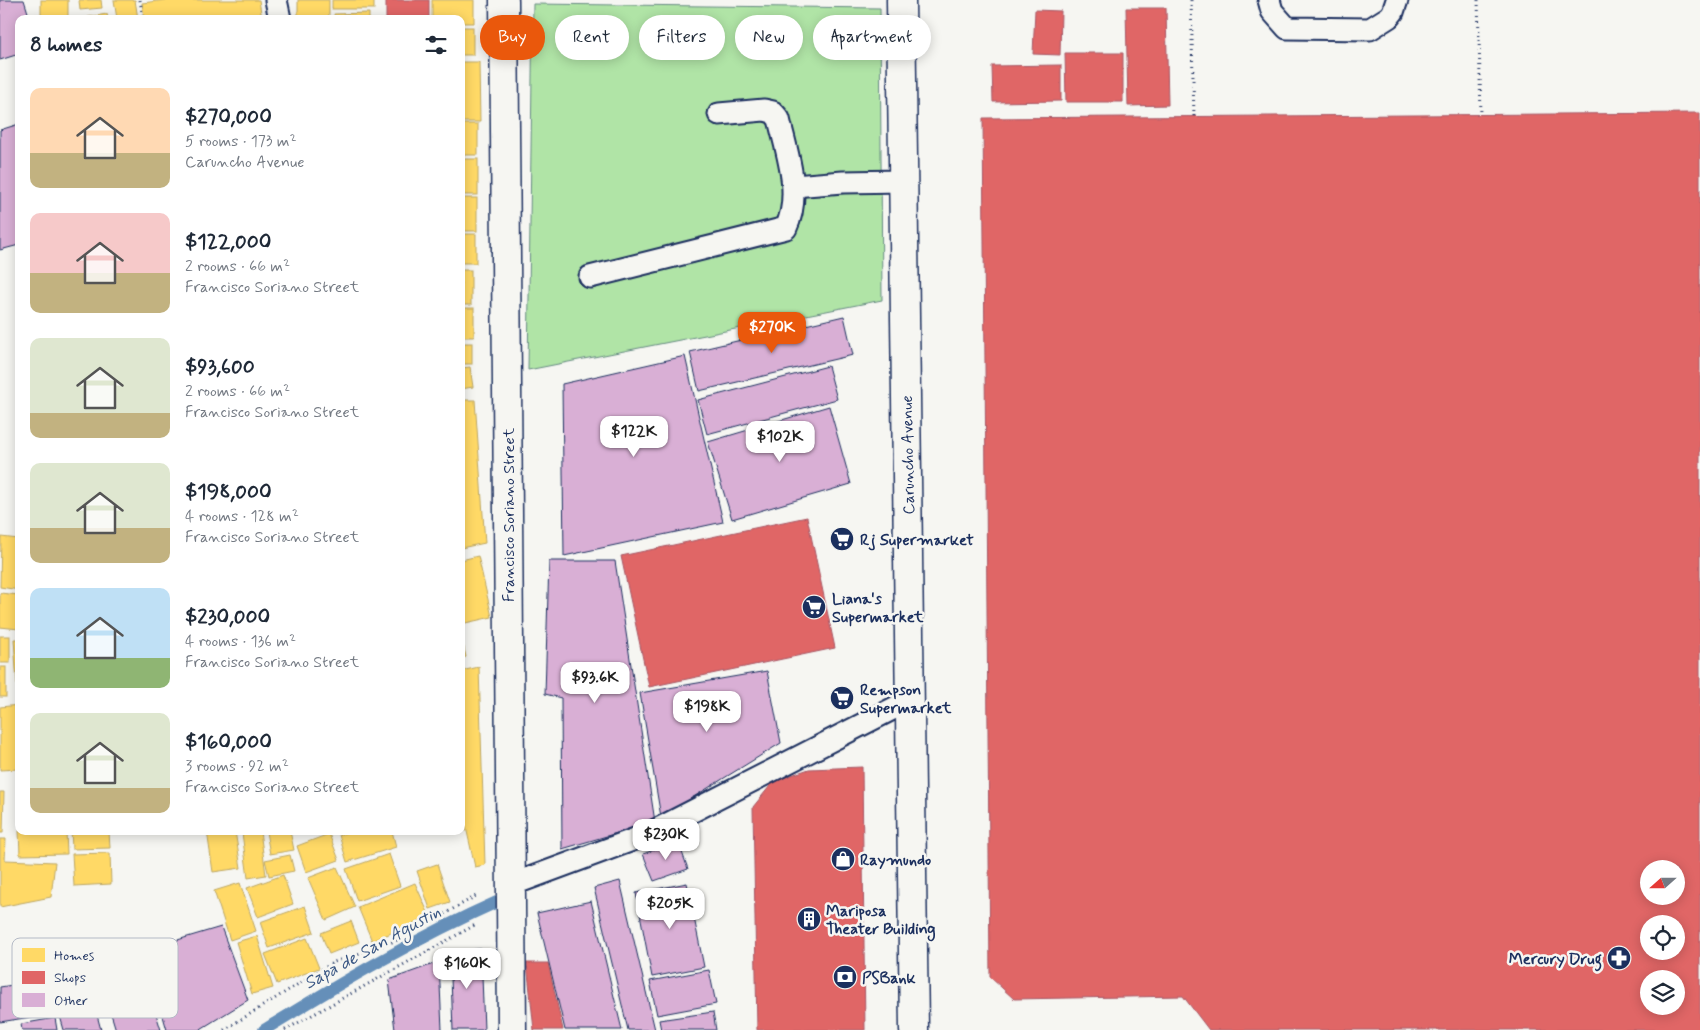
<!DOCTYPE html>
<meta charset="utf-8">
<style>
body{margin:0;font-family:Mynerve,sans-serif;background:#f6f6f7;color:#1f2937;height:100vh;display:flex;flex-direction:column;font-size:19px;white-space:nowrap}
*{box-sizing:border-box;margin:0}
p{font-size:16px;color:#747a83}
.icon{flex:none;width:28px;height:28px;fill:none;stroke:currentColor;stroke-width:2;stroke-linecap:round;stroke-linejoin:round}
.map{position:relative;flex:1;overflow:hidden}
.side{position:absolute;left:15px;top:15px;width:450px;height:820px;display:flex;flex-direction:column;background:#fff;border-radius:10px;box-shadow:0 2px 12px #0003}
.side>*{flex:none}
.hud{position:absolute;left:480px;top:15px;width:475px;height:45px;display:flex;gap:10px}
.needle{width:32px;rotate:249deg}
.controls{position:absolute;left:1640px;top:860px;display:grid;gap:10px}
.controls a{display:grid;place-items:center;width:45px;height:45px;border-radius:50%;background:#fff;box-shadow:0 2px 12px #0003;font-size:25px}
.price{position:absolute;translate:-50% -42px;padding:0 11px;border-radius:10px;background:#fff;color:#222;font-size:16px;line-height:32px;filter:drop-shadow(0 1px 2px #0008)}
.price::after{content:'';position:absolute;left:50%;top:30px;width:15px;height:11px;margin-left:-8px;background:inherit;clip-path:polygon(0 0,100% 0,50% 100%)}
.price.active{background:#ea580c;color:#fff}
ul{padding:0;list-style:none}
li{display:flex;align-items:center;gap:15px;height:125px;padding:0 15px}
li span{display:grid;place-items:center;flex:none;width:140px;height:100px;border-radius:10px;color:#555}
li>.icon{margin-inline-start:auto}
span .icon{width:60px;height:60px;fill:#fffc;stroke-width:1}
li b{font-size:21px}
h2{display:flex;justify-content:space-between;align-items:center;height:60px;padding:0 15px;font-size:21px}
.pill{padding:0 18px;border-radius:22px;background:#fff;box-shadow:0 2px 12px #0003;font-size:18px;line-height:45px}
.pill.active{background:#ea580c;color:#fff}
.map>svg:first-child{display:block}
.green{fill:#b0e4a6;stroke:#668a82}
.homes{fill:#ffd966;stroke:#bba664}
.shops{fill:#e06666;stroke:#a55664;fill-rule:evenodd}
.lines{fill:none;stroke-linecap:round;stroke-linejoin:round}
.stream{stroke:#658fb9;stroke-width:12}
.building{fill:#d9afd5;stroke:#1b2f5e}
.lane-casing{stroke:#1b2f5e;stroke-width:25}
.street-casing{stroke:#1b2f5e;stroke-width:31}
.secondary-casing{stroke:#1b2f5e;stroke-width:31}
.path{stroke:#1b2f5e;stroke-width:3;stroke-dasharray:1 4;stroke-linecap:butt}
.lane{stroke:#f6f6f2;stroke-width:21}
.street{stroke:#f6f6f2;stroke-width:28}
.secondary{stroke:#f6f6f2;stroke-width:28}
.labels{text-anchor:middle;stroke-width:5;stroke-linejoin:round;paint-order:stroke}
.street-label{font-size:16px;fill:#1b2f5e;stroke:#f6f6f2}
.poi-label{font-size:16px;font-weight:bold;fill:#1b2f5e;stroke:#f6f6f2;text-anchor:start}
.water-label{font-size:18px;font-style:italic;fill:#3a5784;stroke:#f6f6f2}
.key{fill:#f6f6f2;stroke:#b4bac6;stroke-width:1}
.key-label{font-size:14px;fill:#1b2f5e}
</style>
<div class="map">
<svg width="1700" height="1030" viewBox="0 0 1700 1030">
<rect width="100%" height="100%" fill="#f6f6f2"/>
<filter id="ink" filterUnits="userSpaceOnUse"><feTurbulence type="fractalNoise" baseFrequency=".02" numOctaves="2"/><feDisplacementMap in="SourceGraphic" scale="10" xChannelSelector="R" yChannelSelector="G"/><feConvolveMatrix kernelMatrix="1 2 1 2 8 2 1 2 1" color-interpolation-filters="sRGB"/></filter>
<g filter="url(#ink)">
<path class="green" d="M533 4 880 8 882 300 528 370Z"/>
<g class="homes">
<rect x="41" y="0" width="27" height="18"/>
<path d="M79 0H101L102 8 80 10Z"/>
<path d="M114 0H135L138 19H117Z"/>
<path d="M166 0H259L262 19H144L142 3Z"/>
<rect x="298" y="0" width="31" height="19"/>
<rect x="332" y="0" width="42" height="9"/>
<path d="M432 0H474V23H461V19H432Z"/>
<path d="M369 13V19H335L334 14Z"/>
<path d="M107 14 108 19H89L88 17Z"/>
<rect x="461" y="27" width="12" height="28"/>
<path d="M461 62H479L480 122H461Z"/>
<rect x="461" y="124" width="17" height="31"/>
<rect x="461" y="159" width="17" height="36"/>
<rect x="461" y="198" width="16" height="33"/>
<rect x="461" y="234" width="15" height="29"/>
<rect x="461" y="270" width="10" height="35"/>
<rect x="461" y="308" width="13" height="29"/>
<rect x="461" y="343" width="11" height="21"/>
<path d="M470 367 473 387 461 389V368Z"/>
<path d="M461 400H475L485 543 461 548Z"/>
<path d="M1 537 19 539V590L0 587Z"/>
<path d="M478 556 492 617 461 624V560Z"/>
<path d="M0 593 19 595V629L0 627Z"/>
<path d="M461 635 466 657 461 659Z"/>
<rect x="0" y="636" width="10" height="27"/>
<path d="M14 639H19V685H17Z"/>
<rect x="0" y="667" width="6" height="30"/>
<path d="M479 667 485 865 475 867 461 805V671Z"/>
<path d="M19 705V769L0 770V707Z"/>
<path d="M0 792H4L3 833H0Z"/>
<path d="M19 831H66L67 854 20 855Z"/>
<path d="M71 831H109L110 848 72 849Z"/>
<path d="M207 831H235L241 868 213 872Z"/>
<path d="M260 831 266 875 248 878 242 833Z"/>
<path d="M290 831 294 850 270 854 266 832Z"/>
<path d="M352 831H392L396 847 347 862 339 835Z"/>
<path d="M329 834 339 860 306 872 297 846Z"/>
<path d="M0 839H6L5 860 55 862 51 897 0 907Z"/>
<path d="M110 853 111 884 74 886 72 854Z"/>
<path d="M389 854 400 886 357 901 346 869Z"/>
<path d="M290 855 294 871 269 876 265 860Z"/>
<path d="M437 864 450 902 430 909 417 871Z"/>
<path d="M337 867 355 907 326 920 308 878Z"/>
<path d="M283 875 293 904 258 917 247 888Z"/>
<path d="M240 883 256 931 230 940 214 891Z"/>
<path d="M415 883 430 917 372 941 358 907Z"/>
<path d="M305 906 314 932 269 948 260 922Z"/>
<path d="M351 921 359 942 329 954 321 933Z"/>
<path d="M257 936 273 988 252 994 236 942Z"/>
<path d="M307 938 319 968 277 984 265 954Z"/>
</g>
<g class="shops">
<rect x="386" y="0" width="43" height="19"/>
<path d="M1126 8H1166L1168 105 1128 106Z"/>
<path d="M1035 10 1061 11 1060 55 1033 54Z"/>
<path d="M1065 53H1123V102H1066Z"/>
<path d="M1061 65V101L993 102 992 66Z"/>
<path d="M1700 113V1030H1209L1183 996 1014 999 990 977 983 118ZM1649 869H1676V896H1649ZM1649 924H1676V951H1649ZM1649 979H1676V1006H1649Z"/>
<path d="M807 517 835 648 649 687 621 556Z"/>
<path d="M862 767 865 1030H757L753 807 774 781 809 769Z"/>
<path d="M527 963H548L563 1030H534Z"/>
</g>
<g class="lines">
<path class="stream" d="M264 1030C340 983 418 937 499 901"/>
</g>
<g class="building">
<path d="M0 0H24L30 19H19V54L0 60Z"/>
<path d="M19 124V245L0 250V130Z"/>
<path d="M844 316 853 355 699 391 690 352Z"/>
<path d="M685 356 723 522 564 556 562 384Z"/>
<path d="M828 366 837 399 707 434 698 400Z"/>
<path d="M829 406 851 484 732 519 708 442Z"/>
<path d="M549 561H615L655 822 562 849 561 698 545 694Z"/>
<path d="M767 671 781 743 661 817 640 693Z"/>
<path d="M678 841 688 869 654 881 643 854Z"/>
<path d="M620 881 655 1030H628L594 888Z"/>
<path d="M687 883 704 967 652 977 636 893Z"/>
<path d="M591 901 622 1030H565L537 913Z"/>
<path d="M221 927 248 1000 199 1030H167L144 950Z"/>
<path d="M481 949 484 1030H453L450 951Z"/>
<path d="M136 950 161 1030H116L95 962Z"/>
<path d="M439 962 442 1030H395L389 980Z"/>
<path d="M709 970 716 1004 657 1015 650 981Z"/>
<path d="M32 982 37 1016 0 1022V987Z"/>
<path d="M93 1000 101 1030H64L58 1009Z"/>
<path d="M713 1012 716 1030H661L659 1020Z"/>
<path d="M55 1018 57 1030H22L21 1024Z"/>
</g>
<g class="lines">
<g class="lane-casing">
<g id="lane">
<path d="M276 0 280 19"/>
<path d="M1269 0 1272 11 1287 28 1370 29 1389 17 1393 12 1397 0"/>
<path d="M794 186 843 182 903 181"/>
<path d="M590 277 786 228C802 194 787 154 779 119L773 112 764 110 719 114"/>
<path d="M511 885 646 835 910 700"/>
</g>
</g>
<g class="street-casing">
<path id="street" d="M504 0 512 1030"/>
</g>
<g class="secondary-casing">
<path id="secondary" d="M901 0 914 1030"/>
</g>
<g class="path">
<path d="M140 0 143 19"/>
<path d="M1191 0 1194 117"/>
<path d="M1478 0 1481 115"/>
<path d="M224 1030 334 962 398 940 476 896"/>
<path d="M285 1030 475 925"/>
</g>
<use href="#lane" class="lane"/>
<use href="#street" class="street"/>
<use href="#secondary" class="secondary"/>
</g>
</g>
<defs>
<g id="supermarket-disc" transform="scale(1.25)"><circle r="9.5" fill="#1b2f5e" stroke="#f6f6f2"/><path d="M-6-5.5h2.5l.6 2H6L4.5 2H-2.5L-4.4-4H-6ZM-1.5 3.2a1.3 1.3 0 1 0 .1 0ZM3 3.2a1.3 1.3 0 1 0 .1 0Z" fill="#fff"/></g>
<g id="shop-disc" transform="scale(1.25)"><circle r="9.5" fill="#1b2f5e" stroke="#f6f6f2"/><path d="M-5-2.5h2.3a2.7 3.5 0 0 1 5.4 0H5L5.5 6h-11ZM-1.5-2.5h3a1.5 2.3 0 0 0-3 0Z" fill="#fff"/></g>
<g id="building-disc" transform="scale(1.25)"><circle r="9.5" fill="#1b2f5e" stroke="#f6f6f2"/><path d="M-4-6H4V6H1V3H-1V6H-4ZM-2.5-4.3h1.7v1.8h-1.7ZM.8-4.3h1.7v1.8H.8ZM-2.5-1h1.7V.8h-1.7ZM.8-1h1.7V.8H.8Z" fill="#fff"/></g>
<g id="pharmacy-disc" transform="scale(1.25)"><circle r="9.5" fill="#1b2f5e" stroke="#f6f6f2"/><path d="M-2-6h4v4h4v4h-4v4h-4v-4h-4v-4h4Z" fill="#fff"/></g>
<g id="bank-disc" transform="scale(1.25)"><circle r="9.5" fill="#1b2f5e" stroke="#f6f6f2"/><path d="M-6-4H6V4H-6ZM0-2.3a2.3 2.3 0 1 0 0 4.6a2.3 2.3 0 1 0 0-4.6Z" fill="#fff"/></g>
</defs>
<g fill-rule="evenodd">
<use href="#supermarket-disc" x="842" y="539"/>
<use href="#supermarket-disc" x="814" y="607"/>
<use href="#supermarket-disc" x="842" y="698"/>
<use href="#shop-disc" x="843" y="859"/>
<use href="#building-disc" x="809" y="919"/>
<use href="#pharmacy-disc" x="1619" y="958"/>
<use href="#bank-disc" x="845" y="977"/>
</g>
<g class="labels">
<g class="street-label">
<text transform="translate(907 455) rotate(-91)" y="6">Caruncho Avenue</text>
<text transform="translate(508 515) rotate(-90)" y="6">Francisco Soriano Street</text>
</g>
<g class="poi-label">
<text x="860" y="545">Rj Supermarket</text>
<text x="832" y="604">Liana's<tspan x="832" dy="18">Supermarket</tspan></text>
<text x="860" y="695">Rempson<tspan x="860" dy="18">Supermarket</tspan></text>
<text x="860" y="865">Raymundo</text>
<text x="826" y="916">Mariposa<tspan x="826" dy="18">Theater Building</tspan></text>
<text x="1602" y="964" text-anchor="end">Mercury Drug</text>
<text x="862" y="983">PSBank</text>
</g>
<g class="water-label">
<text transform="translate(372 947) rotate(-29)" y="6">Sapa de San Agustin</text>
</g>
</g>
<rect x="12" y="938" width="166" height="80" rx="8" class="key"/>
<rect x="22" y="948" width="23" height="14" fill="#ffd966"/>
<rect x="22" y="971" width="23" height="13" fill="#e06666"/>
<rect x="22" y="993" width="23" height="14" fill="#d9afd5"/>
<g class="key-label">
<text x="54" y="960">Homes</text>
<text x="54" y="982">Shops</text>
<text x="54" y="1005">Other</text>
</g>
</svg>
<div class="controls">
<a><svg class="needle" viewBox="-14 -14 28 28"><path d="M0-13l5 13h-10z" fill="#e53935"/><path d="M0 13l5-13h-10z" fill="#747a83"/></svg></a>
<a><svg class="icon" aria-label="locate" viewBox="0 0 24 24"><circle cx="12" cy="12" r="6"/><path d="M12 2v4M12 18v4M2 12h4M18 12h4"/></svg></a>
<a><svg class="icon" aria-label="layers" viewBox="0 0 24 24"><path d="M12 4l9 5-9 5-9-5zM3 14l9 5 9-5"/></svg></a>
</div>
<b class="price active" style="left:772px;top:354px">$270K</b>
<b class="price" style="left:634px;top:458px">$122K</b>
<b class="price" style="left:780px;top:463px">$102K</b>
<b class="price" style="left:595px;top:704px">$93.6K</b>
<b class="price" style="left:707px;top:733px">$198K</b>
<b class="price" style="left:666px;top:861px">$230K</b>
<b class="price" style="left:670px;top:930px">$205K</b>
<b class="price" style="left:467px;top:990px">$160K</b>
<div class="hud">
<a class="pill active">Buy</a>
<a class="pill">Rent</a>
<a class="pill">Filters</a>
<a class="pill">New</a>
<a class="pill">Apartment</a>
</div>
<section class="side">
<h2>8 homes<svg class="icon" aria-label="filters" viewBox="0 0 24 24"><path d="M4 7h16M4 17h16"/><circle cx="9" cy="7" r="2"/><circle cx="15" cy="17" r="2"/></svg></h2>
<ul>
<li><span style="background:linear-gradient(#ffd9b3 65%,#c2b280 0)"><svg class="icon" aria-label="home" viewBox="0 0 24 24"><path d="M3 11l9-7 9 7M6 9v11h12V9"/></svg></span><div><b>$270,000</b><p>5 rooms · 173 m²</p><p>Caruncho Avenue</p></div></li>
<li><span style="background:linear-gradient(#f6c9c9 60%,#c2b280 0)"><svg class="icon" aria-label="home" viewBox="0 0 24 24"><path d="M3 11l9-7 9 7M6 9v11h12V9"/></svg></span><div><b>$122,000</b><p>2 rooms · 66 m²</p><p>Francisco Soriano Street</p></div></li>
<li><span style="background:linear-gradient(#dfe7d0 75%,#c2b280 0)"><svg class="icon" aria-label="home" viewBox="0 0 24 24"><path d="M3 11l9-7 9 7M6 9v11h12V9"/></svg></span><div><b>$93,600</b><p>2 rooms · 66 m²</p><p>Francisco Soriano Street</p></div></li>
<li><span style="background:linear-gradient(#dfe7d0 65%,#c2b280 0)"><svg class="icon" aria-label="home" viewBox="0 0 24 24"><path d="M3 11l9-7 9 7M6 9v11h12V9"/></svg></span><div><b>$198,000</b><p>4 rooms · 128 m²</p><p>Francisco Soriano Street</p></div></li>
<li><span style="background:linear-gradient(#bfe0f5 70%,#8fb573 0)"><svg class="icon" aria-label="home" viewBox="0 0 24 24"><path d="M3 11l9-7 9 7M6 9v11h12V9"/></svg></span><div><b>$230,000</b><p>4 rooms · 136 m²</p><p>Francisco Soriano Street</p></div></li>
<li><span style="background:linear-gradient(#dfe7d0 75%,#c2b280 0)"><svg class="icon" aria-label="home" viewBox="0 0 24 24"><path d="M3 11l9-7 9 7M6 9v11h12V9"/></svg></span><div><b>$160,000</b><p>3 rooms · 92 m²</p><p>Francisco Soriano Street</p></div></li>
</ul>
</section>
</div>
